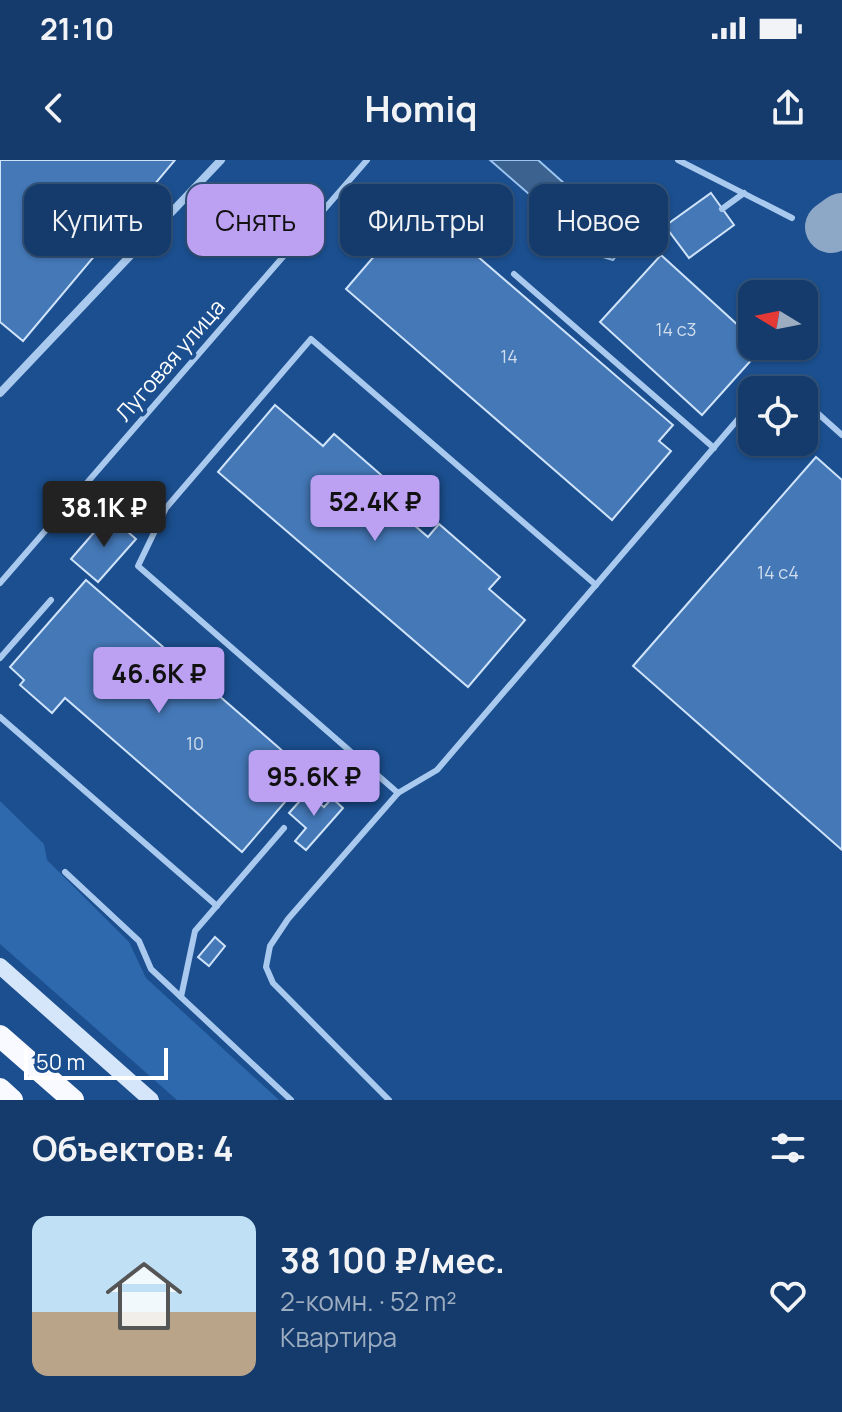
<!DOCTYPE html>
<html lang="ru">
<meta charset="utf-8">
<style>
body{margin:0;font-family:Manrope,sans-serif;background:#1d4271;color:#f1f3f6;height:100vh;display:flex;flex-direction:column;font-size:30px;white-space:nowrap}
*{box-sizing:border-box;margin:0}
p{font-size:26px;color:#9dadc1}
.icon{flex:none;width:44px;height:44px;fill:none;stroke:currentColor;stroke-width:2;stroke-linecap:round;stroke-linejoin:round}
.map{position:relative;height:940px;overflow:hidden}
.side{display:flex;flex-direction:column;background:#143b6b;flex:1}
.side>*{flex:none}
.top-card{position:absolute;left:24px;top:24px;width:794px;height:72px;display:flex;gap:16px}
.needle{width:52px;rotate:280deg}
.buttons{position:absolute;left:738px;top:120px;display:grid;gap:16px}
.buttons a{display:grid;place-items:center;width:80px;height:80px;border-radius:16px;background:#143b6b;box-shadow:0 2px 6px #0004,0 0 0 2px #33557e;font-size:40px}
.scale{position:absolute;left:24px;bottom:20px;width:144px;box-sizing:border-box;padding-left:8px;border:4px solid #fff;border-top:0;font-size:22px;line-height:28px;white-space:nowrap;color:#fff;-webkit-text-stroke:6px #1b4f8f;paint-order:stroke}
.price{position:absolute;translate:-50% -68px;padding:0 18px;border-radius:8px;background:#bca0f2;color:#111;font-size:26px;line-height:52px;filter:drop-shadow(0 2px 4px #0008)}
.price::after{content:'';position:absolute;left:50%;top:48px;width:24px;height:18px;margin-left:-12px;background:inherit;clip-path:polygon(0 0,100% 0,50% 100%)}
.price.on{background:#222;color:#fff}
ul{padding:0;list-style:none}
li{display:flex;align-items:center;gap:24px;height:200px;padding:0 32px}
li+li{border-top:2px solid #33557e}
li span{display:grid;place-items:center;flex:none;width:224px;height:160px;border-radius:16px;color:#555}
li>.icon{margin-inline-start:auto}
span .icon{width:96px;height:96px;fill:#fffc;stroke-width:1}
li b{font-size:34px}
h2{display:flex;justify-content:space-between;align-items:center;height:96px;padding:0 32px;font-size:34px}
.chip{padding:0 28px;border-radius:16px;background:#143b6b;box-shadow:0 2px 6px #0004,0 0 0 2px #33557e;font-size:28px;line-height:72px}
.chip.on{background:#bca0f2;color:#111}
.status{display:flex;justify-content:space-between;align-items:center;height:56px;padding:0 40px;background:#143b6b;direction:ltr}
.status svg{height:22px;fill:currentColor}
header{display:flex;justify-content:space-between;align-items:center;height:104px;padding:0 32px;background:#143b6b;font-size:36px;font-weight:700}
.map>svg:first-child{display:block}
.green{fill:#2e69ad}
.water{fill:#3c6290;stroke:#9cc4f0;stroke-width:2}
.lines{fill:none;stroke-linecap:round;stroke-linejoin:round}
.taxiway{stroke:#8da7c7;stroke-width:52}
.building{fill:#4478b7;stroke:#cfe3fa;stroke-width:2}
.service{stroke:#a9c9ee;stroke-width:6}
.minor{stroke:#a9c9ee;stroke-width:8}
.secondary{stroke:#d6e6fa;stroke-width:16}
.trunk{stroke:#f8faff;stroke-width:22}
.labels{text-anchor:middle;stroke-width:8;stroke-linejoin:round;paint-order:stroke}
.number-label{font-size:18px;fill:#d0dded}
.street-label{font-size:22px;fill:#fff;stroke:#1b4f8f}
</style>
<div class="status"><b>21:10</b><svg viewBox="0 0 49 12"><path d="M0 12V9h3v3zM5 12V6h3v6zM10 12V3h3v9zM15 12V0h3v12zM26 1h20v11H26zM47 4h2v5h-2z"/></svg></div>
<header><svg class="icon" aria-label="back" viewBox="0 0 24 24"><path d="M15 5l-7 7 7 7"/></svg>Homiq<svg class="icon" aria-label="share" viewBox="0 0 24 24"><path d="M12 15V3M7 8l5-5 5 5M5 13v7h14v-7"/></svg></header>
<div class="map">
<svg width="842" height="940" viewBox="0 0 842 940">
<rect width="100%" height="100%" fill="#1b4f8f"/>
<path class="green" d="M0 641 44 684 47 700 129 782 146 818 279 940H177L0 784Z"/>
<path class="water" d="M490 0H538L620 73 623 87 613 100 600 96Z"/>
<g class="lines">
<path class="taxiway" d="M831 67 842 59"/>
</g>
<g class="building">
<path d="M0 0H175L23 181 0 162Z"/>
<path d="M711 33 734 65 689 98 665 66Z"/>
<path d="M418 45 673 265 659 281 671 291 612 360 346 129Z"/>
<path d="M661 95 752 178V186L763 187 702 255 600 162Z"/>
<path d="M275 245 323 286 334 274 395 327 384 339 428 377 439 364 500 417 489 429 525 460 468 527 218 312Z"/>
<path d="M816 297 842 320V690L633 506Z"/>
<path d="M109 355 136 379 98 422 71 399Z"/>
<path d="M86 420 309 614 242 692 65 538 52 553 20 525 24 520 10 507Z"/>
<path d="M307 633 324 647 332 638 343 648 306 690 295 681 306 668 289 653Z"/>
<path d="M215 777 225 786 209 806 198 797Z"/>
</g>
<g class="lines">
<g class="service">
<path d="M678 0 792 58"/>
<path d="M722 49 744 33"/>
<path d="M514 114 714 288"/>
<path d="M763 230 766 227 784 223 792 230"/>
<path d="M804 241 842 275"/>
<path d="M0 423 367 0"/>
<path d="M0 498 51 440"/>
<path d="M0 557 217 746"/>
<path d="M398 633 138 406 166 348 311 179 596 425"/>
<path d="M65 712 139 781 151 809 291 940"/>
<path d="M181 837 195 771 284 668"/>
<path d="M389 940 273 823 266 807 270 786 288 759 398 633 437 610 752 243"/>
</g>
<path class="minor" d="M0 233 221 0"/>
<path class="secondary" d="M0 806 151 940"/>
<g class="trunk">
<path d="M0 876 73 940"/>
<path d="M0 929 12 940"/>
</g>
</g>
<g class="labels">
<g class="number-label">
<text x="676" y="176">14 с3</text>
<text x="509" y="203">14</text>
<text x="778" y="419">14 с4</text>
<text x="195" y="590">10</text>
</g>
<g class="street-label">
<text transform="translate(170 200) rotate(-49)" y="8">Луговая улица</text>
</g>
</g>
</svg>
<div class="buttons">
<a><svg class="needle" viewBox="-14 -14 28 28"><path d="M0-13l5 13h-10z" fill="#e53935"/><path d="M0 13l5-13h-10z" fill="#9dadc1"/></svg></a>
<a><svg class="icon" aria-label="locate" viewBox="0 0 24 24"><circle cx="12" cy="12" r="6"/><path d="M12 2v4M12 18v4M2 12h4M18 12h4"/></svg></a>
</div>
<div class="scale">50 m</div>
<b class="price" style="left:375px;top:383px">52.4K ₽</b>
<b class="price on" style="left:104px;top:389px">38.1K ₽</b>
<b class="price" style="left:159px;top:555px">46.6K ₽</b>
<b class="price" style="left:314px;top:658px">95.6K ₽</b>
<div class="top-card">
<a class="chip">Купить</a>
<a class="chip on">Снять</a>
<a class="chip">Фильтры</a>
<a class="chip">Новое</a>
</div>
</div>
<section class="side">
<h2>Объектов: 4<svg class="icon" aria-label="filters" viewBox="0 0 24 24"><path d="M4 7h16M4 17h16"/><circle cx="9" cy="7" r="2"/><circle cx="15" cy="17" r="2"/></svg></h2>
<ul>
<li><span style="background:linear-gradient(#bfe0f5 60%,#b9a48a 0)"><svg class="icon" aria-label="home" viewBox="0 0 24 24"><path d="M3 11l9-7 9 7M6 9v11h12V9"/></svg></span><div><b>38 100 ₽/мес.</b><p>2-комн. · 52 m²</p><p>Квартира</p></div><svg class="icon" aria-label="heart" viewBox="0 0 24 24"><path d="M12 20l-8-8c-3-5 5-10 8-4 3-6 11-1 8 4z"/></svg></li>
</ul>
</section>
